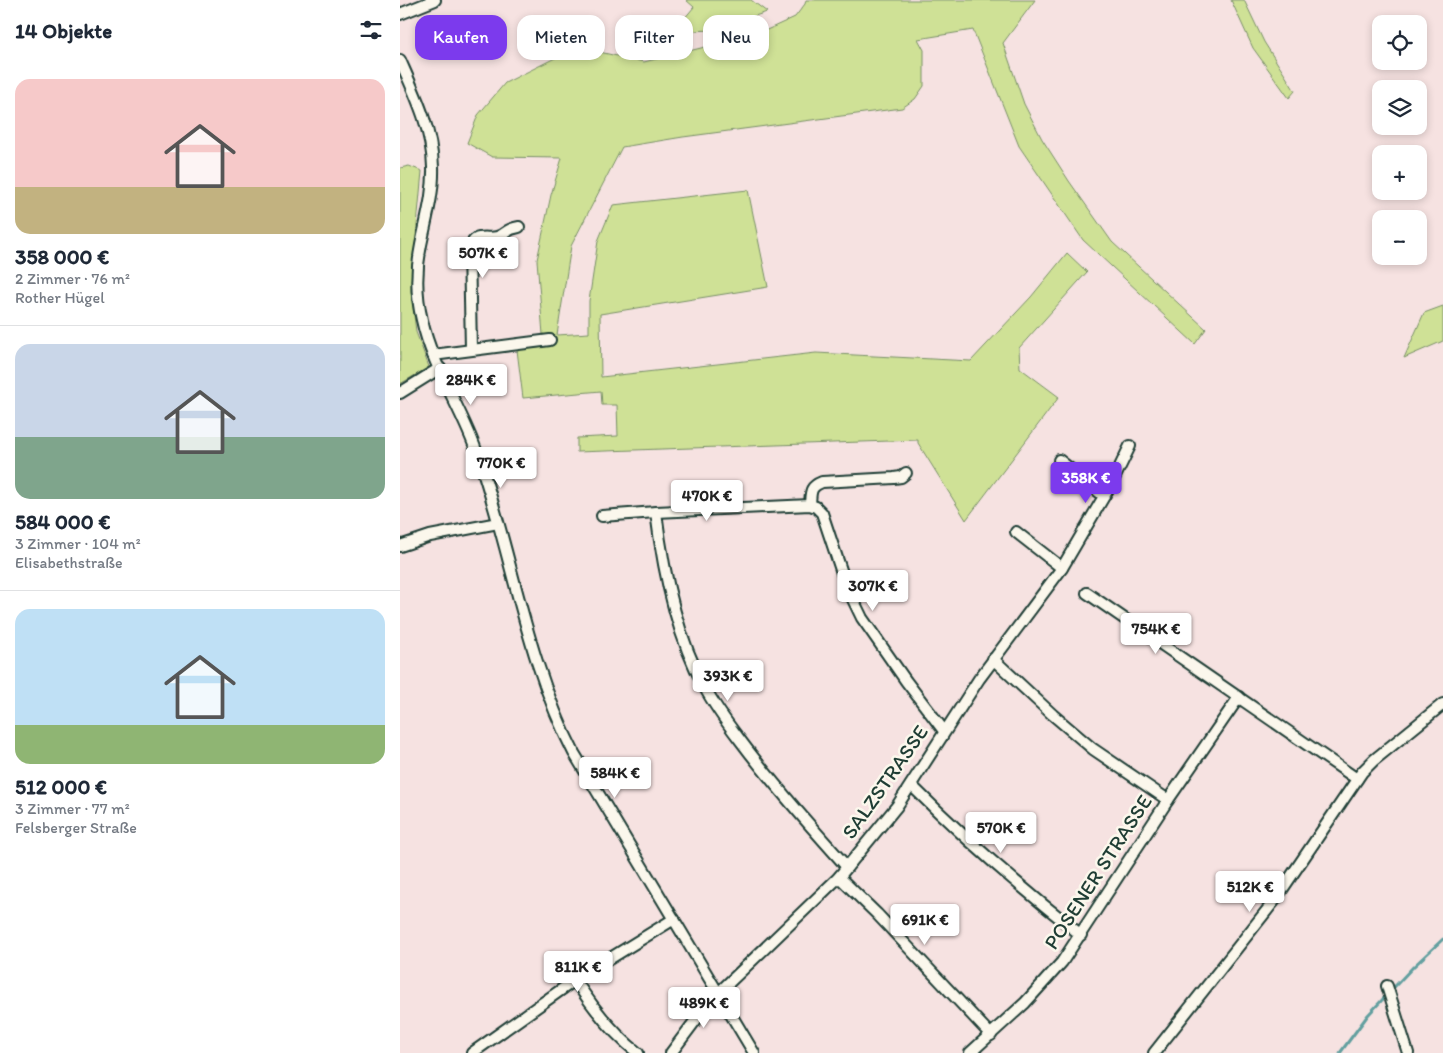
<!DOCTYPE html>
<html lang="de">
<meta charset="utf-8">
<style>
body{margin:0;font-family:Itim,sans-serif;background:#f2f2f3;color:#1f2937;height:100vh;display:flex;flex-direction:column;font-size:19px;white-space:nowrap}
*{box-sizing:border-box;margin:0}
p{font-size:16px;color:#747a83}
.icon{flex:none;width:28px;height:28px;fill:none;stroke:currentColor;stroke-width:2;stroke-linecap:round;stroke-linejoin:round}
.map{position:relative;flex:1;overflow:hidden}
.side{display:flex;flex-direction:column;background:#fff;width:400px}
.side>*{flex:none}
.top-card{position:absolute;left:15px;top:15px;width:475px;height:45px;display:flex;gap:10px}
.controls{position:absolute;left:972px;top:15px;display:grid;gap:10px}
.controls a{display:grid;place-items:center;width:55px;height:55px;border-radius:10px;background:#fff;box-shadow:0 2px 8px #0003;font-size:25px}
.price{position:absolute;translate:-50% -42px;padding:0 11px;border-radius:5px;background:#fff;color:#222;font-size:16px;line-height:32px;filter:drop-shadow(0 1px 2px #0008)}
.price::after{content:'';position:absolute;left:50%;top:30px;width:15px;height:11px;margin-left:-8px;background:inherit;clip-path:polygon(0 0,100% 0,50% 100%)}
.price.active{background:#7c3aed;color:#fff}
ul{padding:0;list-style:none}
li{display:grid;align-content:center;gap:10px;height:265px;padding:0 15px}
li+li{border-top:1px solid #e0e1e3}
li span{display:grid;place-items:center;height:155px;border-radius:15px;color:#555}
li>.icon{margin-inline-start:auto}
span .icon{width:90px;height:90px;fill:#fffc;stroke-width:1}
li b{font-size:21px}
h2{display:flex;justify-content:space-between;align-items:center;height:60px;padding:0 15px;font-size:21px}
.chip{padding:0 18px;border-radius:15px;background:#fff;box-shadow:0 2px 8px #0003;font-size:18px;line-height:45px}
.chip.active{background:#7c3aed;color:#fff}
main{display:flex;flex:1;min-height:0}
.map>svg:first-child{display:block}
.green{fill:#cfe196;stroke:#778f65}
.lines{fill:none;stroke-linecap:round;stroke-linejoin:round}
.stream{stroke:#629f9f;stroke-width:3}
.street-casing{stroke:#1f3d34;stroke-width:14}
.street{stroke:#fbf7ec;stroke-width:10}
.labels{text-anchor:middle;stroke-width:5;stroke-linejoin:round;paint-order:stroke}
.street-label{font-size:21px;fill:#1f3d34;stroke:#fbf7ec}
</style>
<main>
<section class="side">
<h2>14 Objekte<svg class="icon" aria-label="filters" viewBox="0 0 24 24"><path d="M4 7h16M4 17h16"/><circle cx="9" cy="7" r="2"/><circle cx="15" cy="17" r="2"/></svg></h2>
<ul>
<li><span style="background:linear-gradient(#f6c9c9 70%,#c2b280 0)"><svg class="icon" aria-label="home" viewBox="0 0 24 24"><path d="M3 11l9-7 9 7M6 9v11h12V9"/></svg></span><div><b>358 000 €</b><p>2 Zimmer · 76 m²</p><p>Rother Hügel</p></div></li>
<li><span style="background:linear-gradient(#c9d6e8 60%,#7fa58c 0)"><svg class="icon" aria-label="home" viewBox="0 0 24 24"><path d="M3 11l9-7 9 7M6 9v11h12V9"/></svg></span><div><b>584 000 €</b><p>3 Zimmer · 104 m²</p><p>Elisabethstraße</p></div></li>
<li><span style="background:linear-gradient(#bfe0f5 75%,#8fb573 0)"><svg class="icon" aria-label="home" viewBox="0 0 24 24"><path d="M3 11l9-7 9 7M6 9v11h12V9"/></svg></span><div><b>512 000 €</b><p>3 Zimmer · 77 m²</p><p>Felsberger Straße</p></div></li>
</ul>
</section>
<div class="map">
<svg width="1043" height="1053" viewBox="0 0 1043 1053">
<rect width="100%" height="100%" fill="#f6e2e1"/>
<filter id="ink" filterUnits="userSpaceOnUse"><feTurbulence type="fractalNoise" baseFrequency=".02" numOctaves="2"/><feDisplacementMap in="SourceGraphic" scale="10" xChannelSelector="R" yChannelSelector="G"/><feConvolveMatrix kernelMatrix="1 2 1 2 8 2 1 2 1" color-interpolation-filters="sRGB"/></filter>
<g filter="url(#ink)">
<g class="green">
<path d="M286 0H351L367 12 312 30 273 32 294 7Z"/>
<path d="M406 0H635L603 43 624 104 642 139 669 181 712 242 806 329 795 344 683 240 619 146 573 30 518 39 524 50V86L515 99 502 108 283 137 222 147 171 246 157 335 189 333V301L198 241 213 205 348 190 368 287 200 314 201 377 416 353 571 361 631 297 667 253 687 272 619 348 620 368 659 397 566 520 518 443V440L177 452V438L218 436 217 405H202L201 391 123 398 117 350 144 347 137 260 151 195 162 158 92 157 67 143 78 115 105 83 177 47 244 62 358 34 395 17 405 4Z"/>
<path d="M831 0H844L864 42 895 91 889 98 853 48Z"/>
<path d="M9 166 22 171 11 290 16 332 29 367 0 384V168Z"/>
<path d="M1043 306V341L1004 358 1024 313Z"/>
</g>
<g class="lines">
<path class="stream" d="M940 1053 968 1015 1013 967 1043 939"/>
<g class="street-casing">
<g id="street">
<path d="M0 14 35 0"/>
<path d="M0 60C15 94 32 129 33 167 34 193 26 220 21 245 16 270 16 296 22 320 32 367 63 410 78 456 112 554 126 660 174 753L354 1053"/>
<path d="M71 349 69 249C71 245 72 241 76 239 82 236 91 239 97 237 107 234 105 229 119 227"/>
<path d="M33 355 150 340"/>
<path d="M0 393 40 368"/>
<path d="M659 460 704 496"/>
<path d="M410 505C411 493 409 487 422 482L494 478 501 477 506 473"/>
<path d="M256 512C263 570 276 635 304 686 314 705 327 723 340 740 373 784 410 826 447 867"/>
<path d="M202 516 256 512 410 505 416 507 422 513 446 585 462 618 506 681 544 731"/>
<path d="M616 532 662 568"/>
<path d="M0 546 30 536 98 523"/>
<path d="M687 593 957 779"/>
<path d="M593 659 653 715 693 749 768 800"/>
<path d="M511 785C565 839 621 888 681 935"/>
<path d="M439 877 477 914 591 1035"/>
<path d="M175 980C193 1008 212 1033 238 1053"/>
<path d="M987 986 1008 1053"/>
<path d="M72 1053 175 980 274 919"/>
<path d="M271 1053 310 1001 439 877 497 806 579 679 662 568 713 481 730 446"/>
<path d="M570 1053 625 1003 662 962 768 800 839 697"/>
<path d="M754 1053 875 900 962 772 974 760 1043 704"/>
</g>
</g>
<use href="#street" class="street"/>
</g>
</g>
<g class="labels">
<g class="street-label">
<text transform="translate(485 782) rotate(-55)" y="7">SALZSTRASSE</text>
<text transform="translate(698 872) rotate(-57)" y="7">POSENER STRASSE</text>
</g>
</g>
</svg>
<div class="controls">
<a><svg class="icon" aria-label="locate" viewBox="0 0 24 24"><circle cx="12" cy="12" r="6"/><path d="M12 2v4M12 18v4M2 12h4M18 12h4"/></svg></a>
<a><svg class="icon" aria-label="layers" viewBox="0 0 24 24"><path d="M12 4l9 5-9 5-9-5zM3 14l9 5 9-5"/></svg></a>
<a>+</a>
<a>−</a>
</div>
<b class="price" style="left:83px;top:279px">507K €</b>
<b class="price" style="left:71px;top:406px">284K €</b>
<b class="price" style="left:101px;top:489px">770K €</b>
<b class="price active" style="left:686px;top:504px">358K €</b>
<b class="price" style="left:307px;top:522px">470K €</b>
<b class="price" style="left:473px;top:612px">307K €</b>
<b class="price" style="left:756px;top:655px">754K €</b>
<b class="price" style="left:328px;top:702px">393K €</b>
<b class="price" style="left:215px;top:799px">584K €</b>
<b class="price" style="left:601px;top:854px">570K €</b>
<b class="price" style="left:850px;top:913px">512K €</b>
<b class="price" style="left:525px;top:946px">691K €</b>
<b class="price" style="left:178px;top:993px">811K €</b>
<b class="price" style="left:304px;top:1029px">489K €</b>
<div class="top-card">
<a class="chip active">Kaufen</a>
<a class="chip">Mieten</a>
<a class="chip">Filter</a>
<a class="chip">Neu</a>
</div>
</div>
</main>
